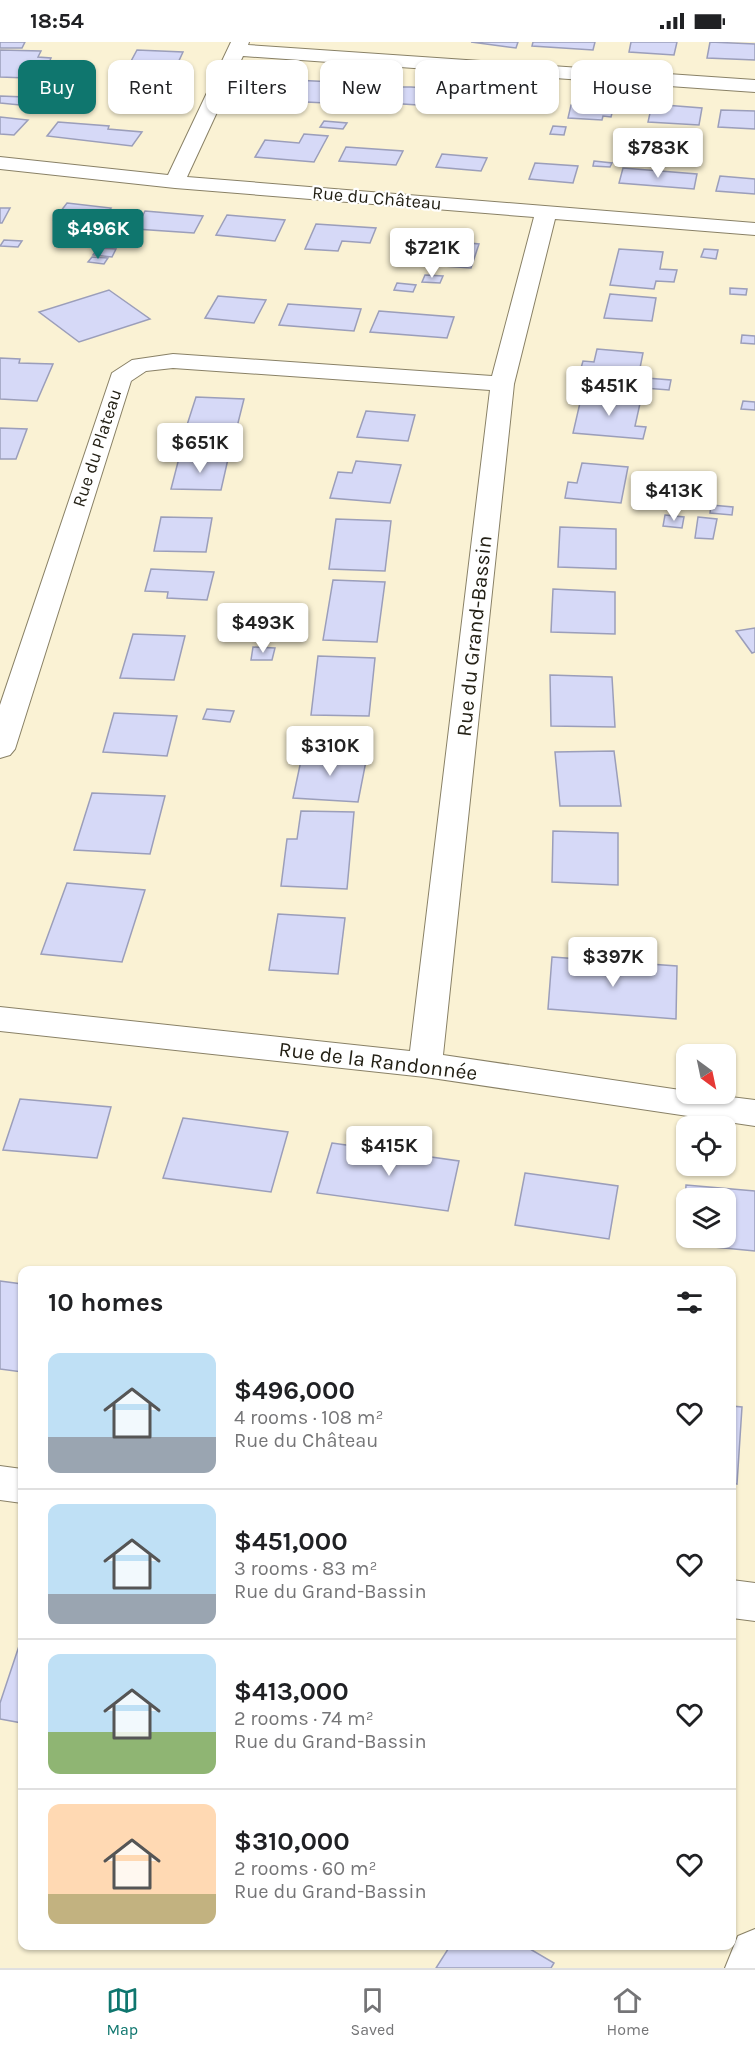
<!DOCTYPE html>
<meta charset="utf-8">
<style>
body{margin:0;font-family:Karla,sans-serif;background:#f2f2f2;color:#202124;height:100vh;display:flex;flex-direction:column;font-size:22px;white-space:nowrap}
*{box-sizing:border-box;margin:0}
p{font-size:20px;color:#757577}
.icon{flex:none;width:33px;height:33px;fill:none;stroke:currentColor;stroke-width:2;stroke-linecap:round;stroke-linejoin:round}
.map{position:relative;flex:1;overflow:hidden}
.side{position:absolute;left:18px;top:1224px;width:718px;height:684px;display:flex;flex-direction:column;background:#fff;border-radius:12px;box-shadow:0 2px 4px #0004}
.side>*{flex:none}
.top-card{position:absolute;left:18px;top:18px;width:720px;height:54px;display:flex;gap:12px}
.needle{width:39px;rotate:147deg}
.controls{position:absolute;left:676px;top:1002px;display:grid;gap:12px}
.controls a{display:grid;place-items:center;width:60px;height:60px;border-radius:12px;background:#fff;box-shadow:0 2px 4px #0004;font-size:30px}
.price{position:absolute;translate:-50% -51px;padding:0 14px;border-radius:6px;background:#fff;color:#222;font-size:20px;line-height:39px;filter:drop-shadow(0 2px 3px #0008)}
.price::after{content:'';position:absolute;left:50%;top:36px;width:18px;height:14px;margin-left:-9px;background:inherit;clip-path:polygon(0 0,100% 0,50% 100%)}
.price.selected{background:#0f766e;color:#fff}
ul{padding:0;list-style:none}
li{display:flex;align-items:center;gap:18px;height:150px;padding:0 30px}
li+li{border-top:2px solid #e0e0e0}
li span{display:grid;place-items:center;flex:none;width:168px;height:120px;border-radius:12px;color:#555}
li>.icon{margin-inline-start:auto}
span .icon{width:72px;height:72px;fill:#fffc;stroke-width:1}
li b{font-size:26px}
h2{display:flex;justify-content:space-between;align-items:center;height:72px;padding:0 30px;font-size:26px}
.tag{padding:0 21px;border-radius:12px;background:#fff;box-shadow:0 2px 4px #0004;font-size:21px;line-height:54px}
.tag.selected{background:#0f766e;color:#fff}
.status{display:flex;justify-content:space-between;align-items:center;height:42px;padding:0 30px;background:#fff;direction:ltr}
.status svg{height:16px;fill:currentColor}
.tab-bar{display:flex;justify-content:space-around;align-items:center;height:84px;border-top:2px solid #e0e0e0;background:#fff;font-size:16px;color:#757577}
.tab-bar a{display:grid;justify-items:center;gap:3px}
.tab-bar .selected{color:#0f766e}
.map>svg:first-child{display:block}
.building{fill:#d6d9f7;stroke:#9b9eba;stroke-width:1.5;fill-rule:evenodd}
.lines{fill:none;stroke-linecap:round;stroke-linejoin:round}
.street-casing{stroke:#898166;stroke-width:2}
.street{fill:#fff;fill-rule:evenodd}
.labels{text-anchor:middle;stroke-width:4.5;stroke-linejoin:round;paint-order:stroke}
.far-street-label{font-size:18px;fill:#232015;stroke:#fff}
.street-label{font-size:21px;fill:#232015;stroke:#fff}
</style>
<div class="status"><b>18:54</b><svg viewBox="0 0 49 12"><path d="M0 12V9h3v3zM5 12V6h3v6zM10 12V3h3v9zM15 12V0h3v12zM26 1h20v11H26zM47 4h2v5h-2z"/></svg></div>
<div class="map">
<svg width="755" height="1926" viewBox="0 0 755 1926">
<rect width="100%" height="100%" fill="#faf2d4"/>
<g class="building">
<path d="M0 0H25L22 6H0Z"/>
<path d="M471 0H518L516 6Z"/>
<path d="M533 0H595L593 8 532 4Z"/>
<path d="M631 0H677L674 13 629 10Z"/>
<path d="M710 0 755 2V18L707 16Z"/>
<path d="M0 8 41 9 38 15 51 16 45 30H30L27 36 0 35Z"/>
<path d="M137 8 183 10 176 25 129 23Z"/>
<path d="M294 38 334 40 326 61 286 59Z"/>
<path d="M125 39 169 41 161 58 116 56Z"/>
<path d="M394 45H411L441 47 434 64 387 61Z"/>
<path d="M458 47 482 49 475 65 452 64Z"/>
<path d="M484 50 534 54 527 71 477 67Z"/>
<path d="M0 54 25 55 20 63 0 61Z"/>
<path d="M586 58 615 60 611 75 603 74 602 78 568 76 571 63 584 64Z"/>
<path d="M652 62 702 66 699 83 648 80Z"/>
<path d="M721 68 755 69V87L718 85Z"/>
<path d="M0 75 28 78 14 93 0 92Z"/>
<path d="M324 79 347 81 343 87 320 85Z"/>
<path d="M58 80 109 84 108 87 142 90 132 104 47 94Z"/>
<path d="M553 84 566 85 564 93 550 92Z"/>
<path d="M304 92 328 94 314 120 255 115 265 98 299 101Z"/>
<path d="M346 105 403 109 396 123 339 119Z"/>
<path d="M442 112 487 116 481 129 436 125Z"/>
<path d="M594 119 612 121 610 125 593 124Z"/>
<path d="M535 121 578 124 573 141 529 137Z"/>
<path d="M623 126 697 132 694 147 619 141Z"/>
<path d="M720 134 755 137V152L716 149Z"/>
<path d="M67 161 111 166 99 183 54 178Z"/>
<path d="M0 166H10L2 181H0Z"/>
<path d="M145 169 203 174 194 191 136 187Z"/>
<path d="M227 173 285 178 275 199 216 193Z"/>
<path d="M316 182 376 186 370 201 342 199 338 209 305 207Z"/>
<path d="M4 198 22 199 18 205 0 204Z"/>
<path d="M439 198 479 202 471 226 430 223Z"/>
<path d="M98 206 116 207 112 215 93 213Z"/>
<path d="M619 207 663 210 660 227 677 228 674 240 656 239 654 247 610 243Z"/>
<path d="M704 207 718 208 716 217 701 215Z"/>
<path d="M92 215 108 216 104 222 88 220Z"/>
<path d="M425 233 443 234 440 241 422 240Z"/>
<path d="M397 241 416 243 413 250 394 248Z"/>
<path d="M730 246 747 247 746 253 730 252Z"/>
<path d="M109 248 150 277 79 300 39 270Z"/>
<path d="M610 252 656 256 652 279 604 276Z"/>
<path d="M218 254 266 258 254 281 205 276Z"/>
<path d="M288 262 361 267 354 289 279 283Z"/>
<path d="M379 269 454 275 447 296 370 290Z"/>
<path d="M742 293 755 294V302L741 301Z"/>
<path d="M597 307 643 311 639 331 581 326 583 319 594 320Z"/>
<path d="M0 316 20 317 19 321 53 322 37 359 0 357Z"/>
<path d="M634 335 671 338 669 348 632 345Z"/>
<path d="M582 352 641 357 635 384 646 385 643 397 573 391Z"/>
<path d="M196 355 244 357 237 385 187 383Z"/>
<path d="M743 359 755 360V368L741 367Z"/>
<path d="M366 369 415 373 408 399 357 395Z"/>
<path d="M0 386 27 387 16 417H0Z"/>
<path d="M179 416 228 417 221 448 171 447Z"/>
<path d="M356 419 401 423 390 461 330 456 338 430 352 431Z"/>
<path d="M582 421 628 425 621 461 565 456 568 440 577 441Z"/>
<path d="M711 463 733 465 732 473 710 471Z"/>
<path d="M665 473 684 475 682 486 663 484Z"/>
<path d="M161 475 212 476 206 510 154 509Z"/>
<path d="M698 475 717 477 713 497 695 496Z"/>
<path d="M336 477 391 479 385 529 329 527Z"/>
<path d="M560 485 616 487V527L558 525Z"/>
<path d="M151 527 214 530 207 558 167 556 168 550 145 549Z"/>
<path d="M333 538 385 540 377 600 323 598Z"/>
<path d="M553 547 615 550V592L551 590Z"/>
<path d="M261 586 279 587 276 598 258 597Z"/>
<path d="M755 586V610L752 611 736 589Z"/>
<path d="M133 592 185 594 174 638 120 636Z"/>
<path d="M253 605 275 606 272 618H251Z"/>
<path d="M318 614 375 616 369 674 311 673Z"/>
<path d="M550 633 612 635 615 685 551 684Z"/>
<path d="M207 667 234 669 230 680 203 677Z"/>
<path d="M114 671 177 674 167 714 103 710Z"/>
<path d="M303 709 367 714 358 760 293 756Z"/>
<path d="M614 709 621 764H560L555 710Z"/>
<path d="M92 751 165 754 150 812 74 808Z"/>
<path d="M301 769 354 770 347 847 281 844 287 797H297Z"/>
<path d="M553 789 618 791V843L552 840Z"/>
<path d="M67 841 145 848 122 920 41 912Z"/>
<path d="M278 872 345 876 338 932 269 928Z"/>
<path d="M552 915 677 924 676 977 548 967Z"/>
<path d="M20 1057 111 1065 97 1116 3 1108Z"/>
<path d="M183 1076 288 1090 271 1150 163 1136Z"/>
<path d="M332 1101 459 1119 448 1169 317 1151Z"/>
<path d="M525 1131 618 1144 609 1197 515 1183Z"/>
<path d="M686 1143 755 1149V1209L683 1202ZM687 1156H726V1196H687Z"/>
<path d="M0 1239 22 1242V1330L0 1327Z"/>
<path d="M732 1364 742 1365 737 1442 732 1441Z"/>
<path d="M22 1595V1681L0 1677V1661Z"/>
<path d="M450 1904H525L554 1921 551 1926H436Z"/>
</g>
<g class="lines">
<g class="street-casing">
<g id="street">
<path d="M231 0H249L248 3 755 38V50L243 14 187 135 755 181V193L555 177 514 342 443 1013 687 1049V1052H707L755 1058V1084L425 1035 0 989V965L410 1009 490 348 173 326 146 329 131 339 15 707 10 713 0 716V663L112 331 132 318 173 312 492 334 534 175 175 146 0 127V115L168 133Z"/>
<path d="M0 1424 22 1427V1461L0 1458Z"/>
<path d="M732 1538 755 1541V1579L732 1576Z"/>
<path d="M755 1887V1926H725L738 1894Z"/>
</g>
</g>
<use href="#street" class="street"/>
</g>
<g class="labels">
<g class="far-street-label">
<text transform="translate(377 156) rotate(5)" y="6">Rue du Château</text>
<text transform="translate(97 406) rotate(-72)" y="6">Rue du Plateau</text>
</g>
<g class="street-label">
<text transform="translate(474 594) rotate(-84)" y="7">Rue du Grand-Bassin</text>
<text transform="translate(378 1019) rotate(7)" y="7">Rue de la Randonnée</text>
</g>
</g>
</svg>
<div class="controls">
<a><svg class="needle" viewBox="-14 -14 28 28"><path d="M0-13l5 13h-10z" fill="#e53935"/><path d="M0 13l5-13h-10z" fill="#757577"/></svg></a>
<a><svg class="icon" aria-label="locate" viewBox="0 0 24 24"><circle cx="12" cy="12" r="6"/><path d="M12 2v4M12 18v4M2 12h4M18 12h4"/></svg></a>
<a><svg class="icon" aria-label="layers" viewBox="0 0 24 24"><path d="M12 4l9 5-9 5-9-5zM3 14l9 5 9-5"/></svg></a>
</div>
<b class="price" style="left:658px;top:137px">$783K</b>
<b class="price selected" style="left:98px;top:218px">$496K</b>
<b class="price" style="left:432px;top:237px">$721K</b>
<b class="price" style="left:609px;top:375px">$451K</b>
<b class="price" style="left:200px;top:432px">$651K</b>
<b class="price" style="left:674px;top:480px">$413K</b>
<b class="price" style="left:263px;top:612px">$493K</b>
<b class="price" style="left:330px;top:735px">$310K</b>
<b class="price" style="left:613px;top:946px">$397K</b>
<b class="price" style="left:389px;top:1135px">$415K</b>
<div class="top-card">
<a class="tag selected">Buy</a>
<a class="tag">Rent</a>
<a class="tag">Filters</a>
<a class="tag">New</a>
<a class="tag">Apartment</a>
<a class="tag">House</a>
</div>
<section class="side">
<h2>10 homes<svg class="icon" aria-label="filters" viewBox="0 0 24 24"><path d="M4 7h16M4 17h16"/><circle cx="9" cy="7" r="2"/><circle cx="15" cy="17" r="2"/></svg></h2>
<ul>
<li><span style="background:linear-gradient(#bfe0f5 70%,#9aa5b1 0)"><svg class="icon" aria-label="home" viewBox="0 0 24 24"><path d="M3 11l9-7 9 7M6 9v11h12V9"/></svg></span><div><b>$496,000</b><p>4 rooms · 108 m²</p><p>Rue du Château</p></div><svg class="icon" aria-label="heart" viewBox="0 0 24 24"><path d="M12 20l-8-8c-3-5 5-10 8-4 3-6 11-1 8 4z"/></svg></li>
<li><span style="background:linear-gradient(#bfe0f5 75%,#9aa5b1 0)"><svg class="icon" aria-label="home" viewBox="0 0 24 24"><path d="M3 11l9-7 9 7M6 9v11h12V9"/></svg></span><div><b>$451,000</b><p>3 rooms · 83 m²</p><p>Rue du Grand-Bassin</p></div><svg class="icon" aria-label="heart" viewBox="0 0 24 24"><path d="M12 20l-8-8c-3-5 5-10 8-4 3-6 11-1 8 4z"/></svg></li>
<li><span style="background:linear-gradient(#bfe0f5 65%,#8fb573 0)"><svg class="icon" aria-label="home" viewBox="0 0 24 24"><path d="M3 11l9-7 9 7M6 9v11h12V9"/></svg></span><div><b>$413,000</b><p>2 rooms · 74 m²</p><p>Rue du Grand-Bassin</p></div><svg class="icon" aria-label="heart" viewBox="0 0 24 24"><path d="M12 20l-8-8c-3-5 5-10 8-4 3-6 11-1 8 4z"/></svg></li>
<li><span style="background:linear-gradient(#ffd9b3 75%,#c2b280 0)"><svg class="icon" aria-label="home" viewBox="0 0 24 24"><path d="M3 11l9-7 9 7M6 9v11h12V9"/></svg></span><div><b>$310,000</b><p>2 rooms · 60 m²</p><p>Rue du Grand-Bassin</p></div><svg class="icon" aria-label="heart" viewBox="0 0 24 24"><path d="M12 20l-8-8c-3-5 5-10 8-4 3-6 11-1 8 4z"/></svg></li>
</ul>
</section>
</div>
<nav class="tab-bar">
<a class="selected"><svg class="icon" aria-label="map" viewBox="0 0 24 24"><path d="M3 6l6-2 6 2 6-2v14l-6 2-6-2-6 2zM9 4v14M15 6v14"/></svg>Map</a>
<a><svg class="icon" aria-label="saved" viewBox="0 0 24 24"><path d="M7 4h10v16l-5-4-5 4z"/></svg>Saved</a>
<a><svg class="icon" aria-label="home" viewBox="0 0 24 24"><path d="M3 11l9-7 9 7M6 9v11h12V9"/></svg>Home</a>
</nav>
